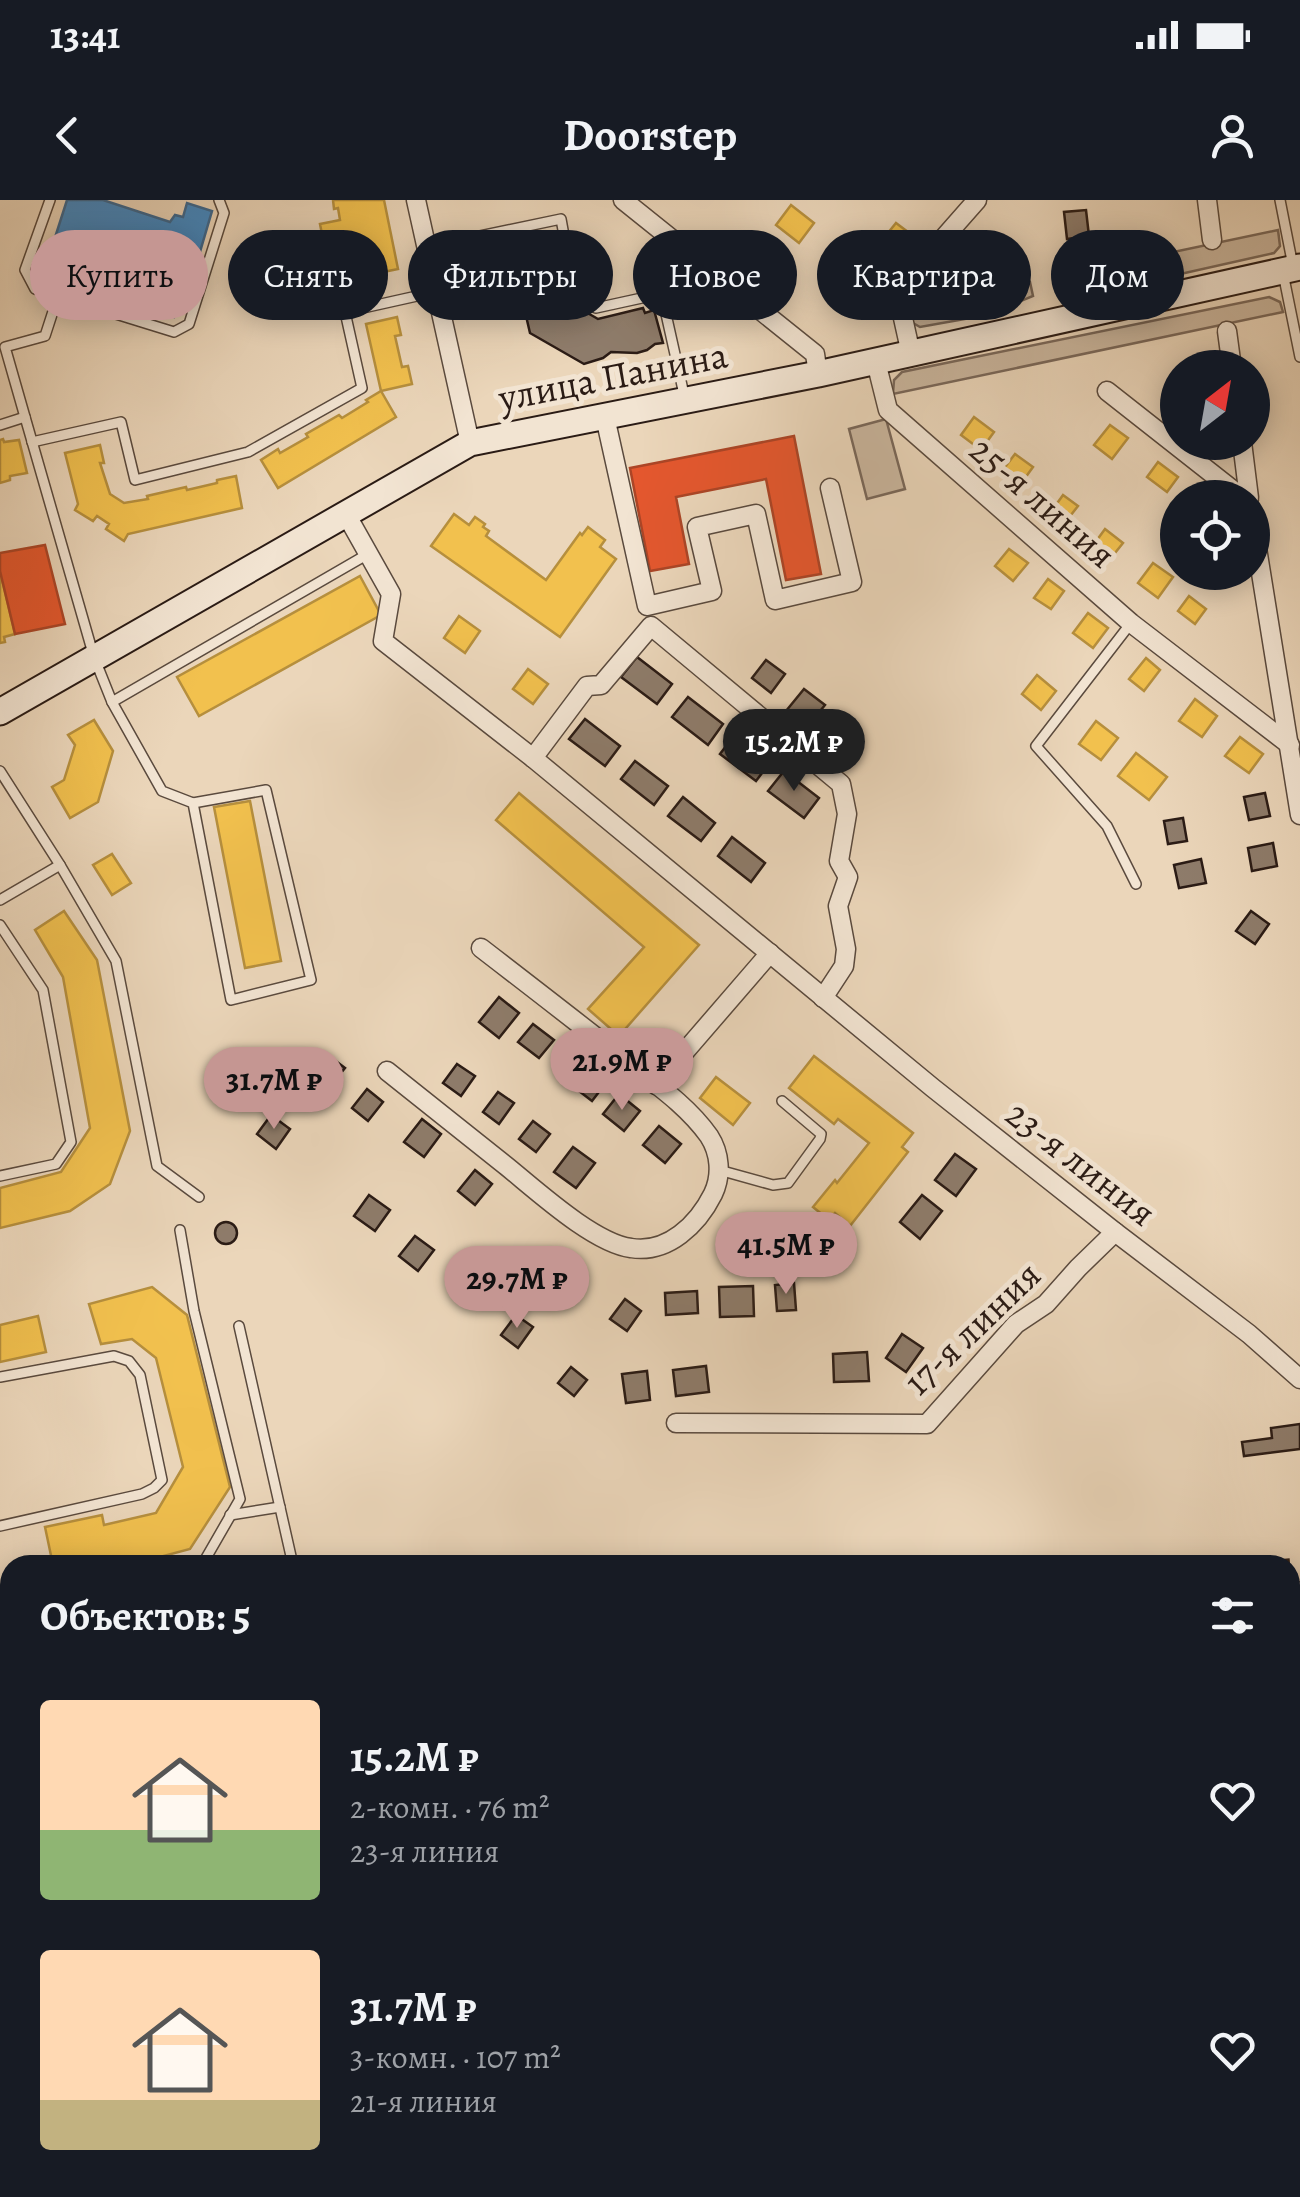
<!DOCTYPE html>
<html lang="ru">
<meta charset="utf-8">
<style>
body{margin:0;font-family:Alegreya,serif;background:#20242c;color:#f1f3f6;height:100vh;display:flex;flex-direction:column;font-size:38px;white-space:nowrap}
*{box-sizing:border-box;margin:0}
p{font-size:32px;color:#9ea1a6}
.icon{flex:none;width:55px;height:55px;fill:none;stroke:currentColor;stroke-width:2;stroke-linecap:round;stroke-linejoin:round}
.map{position:relative;flex:1;overflow:hidden}
.side{position:absolute;left:0px;top:1355px;width:1300px;height:642px;display:flex;flex-direction:column;background:#171b24;border-radius:30px 30px 0 0;box-shadow:0 5px 25px #0003}
.side>*{flex:none}
.guide{position:absolute;left:30px;top:30px;width:1240px;height:90px;display:flex;gap:20px}
.needle{width:65px;rotate:31deg}
.tools{position:absolute;left:1160px;top:150px;display:grid;gap:20px}
.tools a{display:grid;place-items:center;width:110px;height:110px;border-radius:50%;background:#171b24;box-shadow:0 5px 25px #0003;font-size:50px}
.price{position:absolute;translate:-50% -85px;padding:0 22px;border-radius:35px;background:#c59692;color:#111;font-size:32px;line-height:65px;filter:drop-shadow(0 2px 5px #0008)}
.price::after{content:'';position:absolute;left:50%;top:60px;width:30px;height:22px;margin-left:-15px;background:inherit;clip-path:polygon(0 0,100% 0,50% 100%)}
.price.active{background:#222;color:#fff}
ul{padding:0;list-style:none}
li{display:flex;align-items:center;gap:30px;height:250px;padding:0 40px}
li span{display:grid;place-items:center;flex:none;width:280px;height:200px;border-radius:10px;color:#555}
li>.icon{margin-inline-start:auto}
span .icon{width:120px;height:120px;fill:#fffc;stroke-width:1}
li b{font-size:42px}
h2{display:flex;justify-content:space-between;align-items:center;height:120px;padding:0 40px;font-size:42px}
.pill{padding:0 35px;border-radius:45px;background:#171b24;box-shadow:0 5px 25px #0003;font-size:35px;line-height:90px}
.pill.active{background:#c59692;color:#111}
.status{display:flex;justify-content:space-between;align-items:center;height:70px;padding:0 50px;background:#171b24;direction:ltr}
.status svg{height:28px;fill:currentColor}
header{display:flex;justify-content:space-between;align-items:center;height:130px;padding:0 40px;background:#171b24;font-size:45px;font-weight:700}
.map>svg:first-child{display:block}
.green{fill:#cab69e;stroke:#7a685a;stroke-width:2.5}
.homes{fill:#f2c14e;stroke:#b68f3d;stroke-width:2.5}
.shops{fill:#e4572e;stroke:#ac4526;stroke-width:2.5}
.schools{fill:#3f88c5;stroke:#396790;stroke-width:2.5}
.building{fill:#8e7c6b;stroke:#2a1b15;stroke-width:2.5}
.lines{fill:none;stroke-linecap:round;stroke-linejoin:round}
.lane-casing{stroke:#5a4a3e;stroke-width:12}
.street-casing{stroke:#5a4a3e;stroke-width:21}
.secondary-casing{stroke:#2a1b15;stroke-width:29}
.lane{stroke:#f2e4d2;stroke-width:9}
.street{stroke:#f2e4d2;stroke-width:18}
.secondary{stroke:#f2e4d2;stroke-width:25}
.rail{stroke:#2a1b15;stroke-width:5;stroke-dasharray:18 18;stroke-linecap:butt}
.labels{text-anchor:middle;stroke-width:10;stroke-linejoin:round;paint-order:stroke}
.street-label{font-size:38px;fill:#2a1b15;stroke:#f2e4d2}
</style>
<div class="status"><b>13:41</b><svg viewBox="0 0 49 12"><path d="M0 12V9h3v3zM5 12V6h3v6zM10 12V3h3v9zM15 12V0h3v12zM26 1h20v11H26zM47 4h2v5h-2z"/></svg></div>
<header><svg class="icon" aria-label="back" viewBox="0 0 24 24"><path d="M15 5l-7 7 7 7"/></svg>Doorstep<svg class="icon" aria-label="person" viewBox="0 0 24 24"><circle cx="12" cy="8" r="4"/><path d="M4 21q1-7 8-7t8 7"/></svg></header>
<div class="map">
<svg width="1300" height="1997" viewBox="0 0 1300 1997">
<rect width="100%" height="100%" fill="#ebd6ba"/>
<filter id="stains"><feTurbulence type="fractalNoise" baseFrequency=".002" numOctaves="4"/><feColorMatrix values="0 0 0 0 .2 0 0 0 0 .09 0 0 0 0 .02 0 0 0 .5 -.17"/></filter>
<radialGradient id="worn" r=".72"><stop offset=".6" stop-color="#630" stop-opacity="0"/><stop offset="1" stop-color="#630" stop-opacity=".3"/></radialGradient>
<g class="green">
<path d="M1278 30 1280 46 1274 53 1167 77 1109 78 1107 66Z"/>
<path d="M1030 82 1033 96 987 115 920 127 913 123 909 107Z"/>
<path d="M1269 97 1280 102 1283 112 893 194 894 180 902 172Z"/>
<path d="M886 219 905 289 867 299 849 229Z"/>
<path d="M461 1988H623L598 1997H463Z"/>
</g>
<g class="homes">
<path d="M333 0H384L398 69 349 79 346 67 329 70 320 24 340 20 338 8 334 9Z"/>
<path d="M791 5 814 23 799 43 776 25Z"/>
<path d="M896 23 920 41 907 58 883 39Z"/>
<path d="M764 43 787 60 771 80 748 63Z"/>
<path d="M868 70 885 82 869 103 853 90Z"/>
<path d="M397 117 401 135 395 136 402 167 408 166 412 184 381 191 366 124Z"/>
<path d="M381 191 396 217 278 288 261 260 278 249 280 253 308 237 306 234 339 215 342 218 368 202 366 200Z"/>
<path d="M974 217 994 232 981 250 961 235Z"/>
<path d="M1110 225 1128 238 1112 259 1094 245Z"/>
<path d="M3 239 4 242 19 240 27 273 10 276V280L0 283V240Z"/>
<path d="M100 245 104 263H100L110 294 124 303 148 299 147 296 186 287 187 290 217 283V280L236 276 242 308 128 334 124 341 106 329 109 324 97 316 93 321 75 310 78 304 65 253Z"/>
<path d="M1015 254 1033 267 1020 285 1002 271Z"/>
<path d="M1158 262 1178 277 1167 292 1147 277Z"/>
<path d="M1063 295 1078 306 1067 320 1053 309Z"/>
<path d="M454 314 469 325 475 317 485 324 483 327 489 331 486 336 546 380 580 333 582 335 588 327 605 340 600 347 616 359 560 437 431 346Z"/>
<path d="M1105 329 1123 343 1111 358 1094 344Z"/>
<path d="M1009 349 1028 363 1013 381 995 366Z"/>
<path d="M1153 363 1173 377 1158 398 1138 383Z"/>
<path d="M0 371 15 434 4 437 5 442 0 443Z"/>
<path d="M360 376 381 415 199 516 177 477Z"/>
<path d="M1048 379 1064 391 1051 409 1034 398Z"/>
<path d="M1189 396 1206 409 1195 424 1178 411Z"/>
<path d="M1088 413 1108 428 1093 448 1073 433Z"/>
<path d="M459 416 480 431 465 453 444 438Z"/>
<path d="M1146 458 1160 470 1144 491 1129 479Z"/>
<path d="M528 469 548 484 533 504 513 489Z"/>
<path d="M1037 475 1056 491 1041 510 1022 494Z"/>
<path d="M1195 499 1217 516 1202 537 1179 521Z"/>
<path d="M94 520 113 551 98 602 70 618 52 587 64 580 75 545 68 535Z"/>
<path d="M1096 521 1118 538 1101 560 1079 544Z"/>
<path d="M1240 537 1263 554 1249 573 1225 556Z"/>
<path d="M1136 553 1167 577 1149 600 1118 576Z"/>
<path d="M519 593 699 745 619 836 588 809 644 747 496 620Z"/>
<path d="M250 601 281 761 245 768 214 607Z"/>
<path d="M112 654 131 683 112 695 93 665Z"/>
<path d="M64 711 97 760 130 931 110 984 70 1011 0 1028V988L61 972 90 928 63 777 35 730Z"/>
<path d="M814 856 913 933 902 947 908 952 850 1026 835 1013 829 1020 813 1007 835 980 837 983 869 943 838 919 834 924 789 888Z"/>
<path d="M716 877 750 903 733 925 700 898Z"/>
<path d="M152 1087 187 1115 230 1287 190 1349 130 1365H114L113 1359 86 1365H53L45 1327 102 1315 104 1325 156 1313 183 1267 156 1158 132 1139 101 1144 89 1104Z"/>
<path d="M38 1116 46 1152 0 1162V1125Z"/>
<path d="M10 1546V1579L0 1581V1547Z"/>
<path d="M10 1864V1920L0 1922V1866Z"/>
<path d="M10 1967V1988H18L21 1997H0V1978L4 1977 3 1969Z"/>
</g>
<g class="shops">
<path d="M794 236 821 374 786 380 766 279 676 297 689 364 650 371 630 268Z"/>
<path d="M45 345 65 424 15 434 0 371V353Z"/>
<path d="M1300 1394V1566L1290 1513V1396Z"/>
</g>
<g class="schools">
<path d="M67 0H103L170 22 175 15 183 17 187 3 212 11 187 96 181 94 174 117 129 104 138 72 144 71 148 61 83 40 78 53 95 58 85 87 48 75 56 51 52 47Z"/>
<path d="M279 1988H373L382 1997H318L313 1992 308 1997H270Z"/>
</g>
<g class="building">
<path d="M1086 10 1089 36 1067 39 1064 12Z"/>
<path d="M546 41 549 53 557 51 565 100 598 119 643 108 645 113 654 110 663 143 655 144 647 150 637 153 611 152 603 158 584 164 530 133 510 47Z"/>
<path d="M637 457 672 484 657 504 621 477Z"/>
<path d="M766 460 785 474 771 493 752 478Z"/>
<path d="M804 489 825 505 807 527 786 511Z"/>
<path d="M688 497 723 524 708 545 672 517Z"/>
<path d="M585 519 620 546 605 566 569 539Z"/>
<path d="M736 533 771 561 756 581 720 554Z"/>
<path d="M635 561 668 586 654 605 621 579Z"/>
<path d="M784 571 819 598 804 618 768 591Z"/>
<path d="M1265 593 1270 616 1249 620 1244 597Z"/>
<path d="M683 597 715 623 701 641 668 616Z"/>
<path d="M1183 618 1187 641 1168 644 1164 621Z"/>
<path d="M732 637 765 663 751 682 718 656Z"/>
<path d="M1273 643 1277 666 1252 671 1248 648Z"/>
<path d="M1201 659 1206 683 1179 688 1174 665Z"/>
<path d="M1251 711 1269 724 1255 744 1236 731Z"/>
<path d="M499 797 519 813 499 838 479 822Z"/>
<path d="M533 824 554 840 539 858 518 842Z"/>
<path d="M325 853 345 868 327 890 308 875Z"/>
<path d="M457 864 475 876 461 896 443 883Z"/>
<path d="M578 864 605 884 592 901 566 881Z"/>
<path d="M367 889 383 902 368 921 352 908Z"/>
<path d="M498 892 514 903 499 924 483 912Z"/>
<path d="M619 894 640 911 624 931 603 914Z"/>
<path d="M271 915 290 929 276 949 257 934Z"/>
<path d="M422 919 441 934 424 957 404 942Z"/>
<path d="M533 921 550 934 536 952 519 939Z"/>
<path d="M659 926 681 944 665 963 643 945Z"/>
<path d="M573 947 595 963 576 988 554 972Z"/>
<path d="M955 954 976 969 956 996 935 980Z"/>
<path d="M475 970 492 984 475 1005 458 991Z"/>
<path d="M369 995 390 1010 375 1031 354 1016Z"/>
<path d="M922 995 942 1011 920 1039 900 1022Z"/>
<circle cx="226" cy="1033" r="11"/>
<path d="M415 1036 434 1050 418 1071 399 1056Z"/>
<path d="M469 1073 485 1085 472 1103 456 1091Z"/>
<path d="M794 1083 796 1110 777 1111 775 1085Z"/>
<path d="M753 1086 754 1116 720 1117 719 1087Z"/>
<path d="M697 1091 698 1113 666 1115 665 1093Z"/>
<path d="M625 1099 641 1111 627 1131 610 1119Z"/>
<path d="M516 1115 533 1127 518 1148 501 1135Z"/>
<path d="M902 1134 923 1148 906 1172 886 1158Z"/>
<path d="M867 1152 869 1181 834 1182 833 1154Z"/>
<path d="M706 1166 709 1192 676 1196 673 1170Z"/>
<path d="M571 1167 587 1180 574 1196 558 1183Z"/>
<path d="M647 1171 650 1200 626 1203 622 1174Z"/>
<path d="M1300 1224V1249L1244 1256 1242 1242 1272 1238 1271 1228Z"/>
</g>
<g class="lines">
<g class="lane-casing">
<g id="lane">
<path d="M50 0 25 70 35 89 174 132 189 124 224 13 219 0"/>
<path d="M1280 0 1293 66"/>
<path d="M427 47 561 19 575 96 596 108 651 96 664 105 685 199"/>
<path d="M1283 73 1300 157"/>
<path d="M25 217 5 147 45 136 58 96"/>
<path d="M0 225 25 217 94 457 112 502 162 591 193 603 266 590 311 780 231 800 193 603"/>
<path d="M32 242 121 222 135 280 248 252 362 188 345 112 435 92"/>
<path d="M1131 423 1036 546 1107 626 1136 684"/>
<path d="M112 502 368 354"/>
<path d="M0 571 60 665 116 761 157 966 199 997"/>
<path d="M0 700 60 665"/>
<path d="M0 725 43 790 71 942 56 964 0 976"/>
<path d="M719 970 773 985 788 983 820 939 821 934 782 901"/>
<path d="M180 1030 194 1111 240 1299 202 1365"/>
<path d="M239 1126 293 1365"/>
<path d="M0 1177 114 1156 129 1161 140 1175 162 1280 154 1288 142 1294 0 1326"/>
<path d="M230 1315 280 1307"/>
<path d="M1290 1388 1300 1387"/>
<path d="M0 1603 10 1601"/>
<path d="M1290 1644 1297 1678 1300 1677"/>
<path d="M0 1666 10 1664"/>
<path d="M0 1828 10 1826"/>
<path d="M46 1988 48 1997"/>
<path d="M216 1988 225 1997"/>
<path d="M422 1988 431 1997"/>
<path d="M238 1997 248 1988"/>
</g>
</g>
<g class="street-casing">
<g id="street">
<path d="M416 0 470 243"/>
<path d="M623 0 815 154 818 174"/>
<path d="M1207 0 1212 40"/>
<path d="M1227 131 1232 168"/>
<path d="M911 154 897 91 977 0"/>
<path d="M876 162 888 210 1131 423 1290 545"/>
<path d="M1107 191 1243 298"/>
<path d="M605 217 647 406 712 391 697 327 756 314 775 400 852 382 830 288"/>
<path d="M1242 242 1249 298"/>
<path d="M346 314 391 394 383 441 533 558 933 888 1115 1032 1249 1134 1300 1179"/>
<path d="M1252 317 1300 615"/>
<path d="M533 558 587 486 601 485 651 426 841 584 847 614 839 661 848 677 838 706 846 749 844 766 823 798"/>
<path d="M387 871C426 902 466 934 505 965 535 989 593 1043 631 1048 668 1054 698 1024 713 994 722 975 720 953 709 936 687 905 654 883 625 860 577 822 529 785 481 748"/>
<path d="M656 885 770 753"/>
<path d="M676 1223 927 1224 1016 1124 1046 1104 1078 1068 1115 1032"/>
<path d="M0 1415 10 1413"/>
<path d="M0 1495H10"/>
<path d="M1290 1962 1300 1956"/>
<path d="M1230 1997 1247 1988"/>
</g>
</g>
<g class="secondary-casing">
<path id="secondary" d="M0 512 470 243 818 174 1300 67"/>
</g>
<use href="#lane" class="lane"/>
<use href="#street" class="street"/>
<use href="#secondary" class="secondary"/>
<g class="rail">
<path d="M1236 1365 1300 1360"/>
<path d="M0 1469 10 1468"/>
</g>
</g>
<g class="labels">
<g class="street-label">
<text transform="translate(613 176) rotate(-11)" y="13">улица Панина</text>
<text transform="translate(1043 302) rotate(41)" y="13">25-я линия</text>
<text transform="translate(1081 963) rotate(38)" y="13">23-я линия</text>
<text transform="translate(972 1128) rotate(-44)" y="13">17-я линия</text>
</g>
</g>
<rect width="100%" height="100%" filter="url(#stains)"/>
<rect width="100%" height="100%" fill="url(#worn)"/>
</svg>
<div class="tools">
<a><svg class="needle" viewBox="-14 -14 28 28"><path d="M0-13l5 13h-10z" fill="#e53935"/><path d="M0 13l5-13h-10z" fill="#9ea1a6"/></svg></a>
<a><svg class="icon" aria-label="locate" viewBox="0 0 24 24"><circle cx="12" cy="12" r="6"/><path d="M12 2v4M12 18v4M2 12h4M18 12h4"/></svg></a>
</div>
<b class="price active" style="left:794px;top:594px">15.2M ₽</b>
<b class="price" style="left:622px;top:913px">21.9M ₽</b>
<b class="price" style="left:274px;top:932px">31.7M ₽</b>
<b class="price" style="left:786px;top:1097px">41.5M ₽</b>
<b class="price" style="left:517px;top:1131px">29.7M ₽</b>
<div class="guide">
<a class="pill active">Купить</a>
<a class="pill">Снять</a>
<a class="pill">Фильтры</a>
<a class="pill">Новое</a>
<a class="pill">Квартира</a>
<a class="pill">Дом</a>
</div>
<section class="side">
<h2>Объектов: 5<svg class="icon" aria-label="filters" viewBox="0 0 24 24"><path d="M4 7h16M4 17h16"/><circle cx="9" cy="7" r="2"/><circle cx="15" cy="17" r="2"/></svg></h2>
<ul>
<li><span style="background:linear-gradient(#ffd9b3 65%,#8fb573 0)"><svg class="icon" aria-label="home" viewBox="0 0 24 24"><path d="M3 11l9-7 9 7M6 9v11h12V9"/></svg></span><div><b>15.2M ₽</b><p>2-комн. · 76 m²</p><p>23-я линия</p></div><svg class="icon" aria-label="heart" viewBox="0 0 24 24"><path d="M12 20l-8-8c-3-5 5-10 8-4 3-6 11-1 8 4z"/></svg></li>
<li><span style="background:linear-gradient(#ffd9b3 75%,#c2b280 0)"><svg class="icon" aria-label="home" viewBox="0 0 24 24"><path d="M3 11l9-7 9 7M6 9v11h12V9"/></svg></span><div><b>31.7M ₽</b><p>3-комн. · 107 m²</p><p>21-я линия</p></div><svg class="icon" aria-label="heart" viewBox="0 0 24 24"><path d="M12 20l-8-8c-3-5 5-10 8-4 3-6 11-1 8 4z"/></svg></li>
</ul>
</section>
</div>
